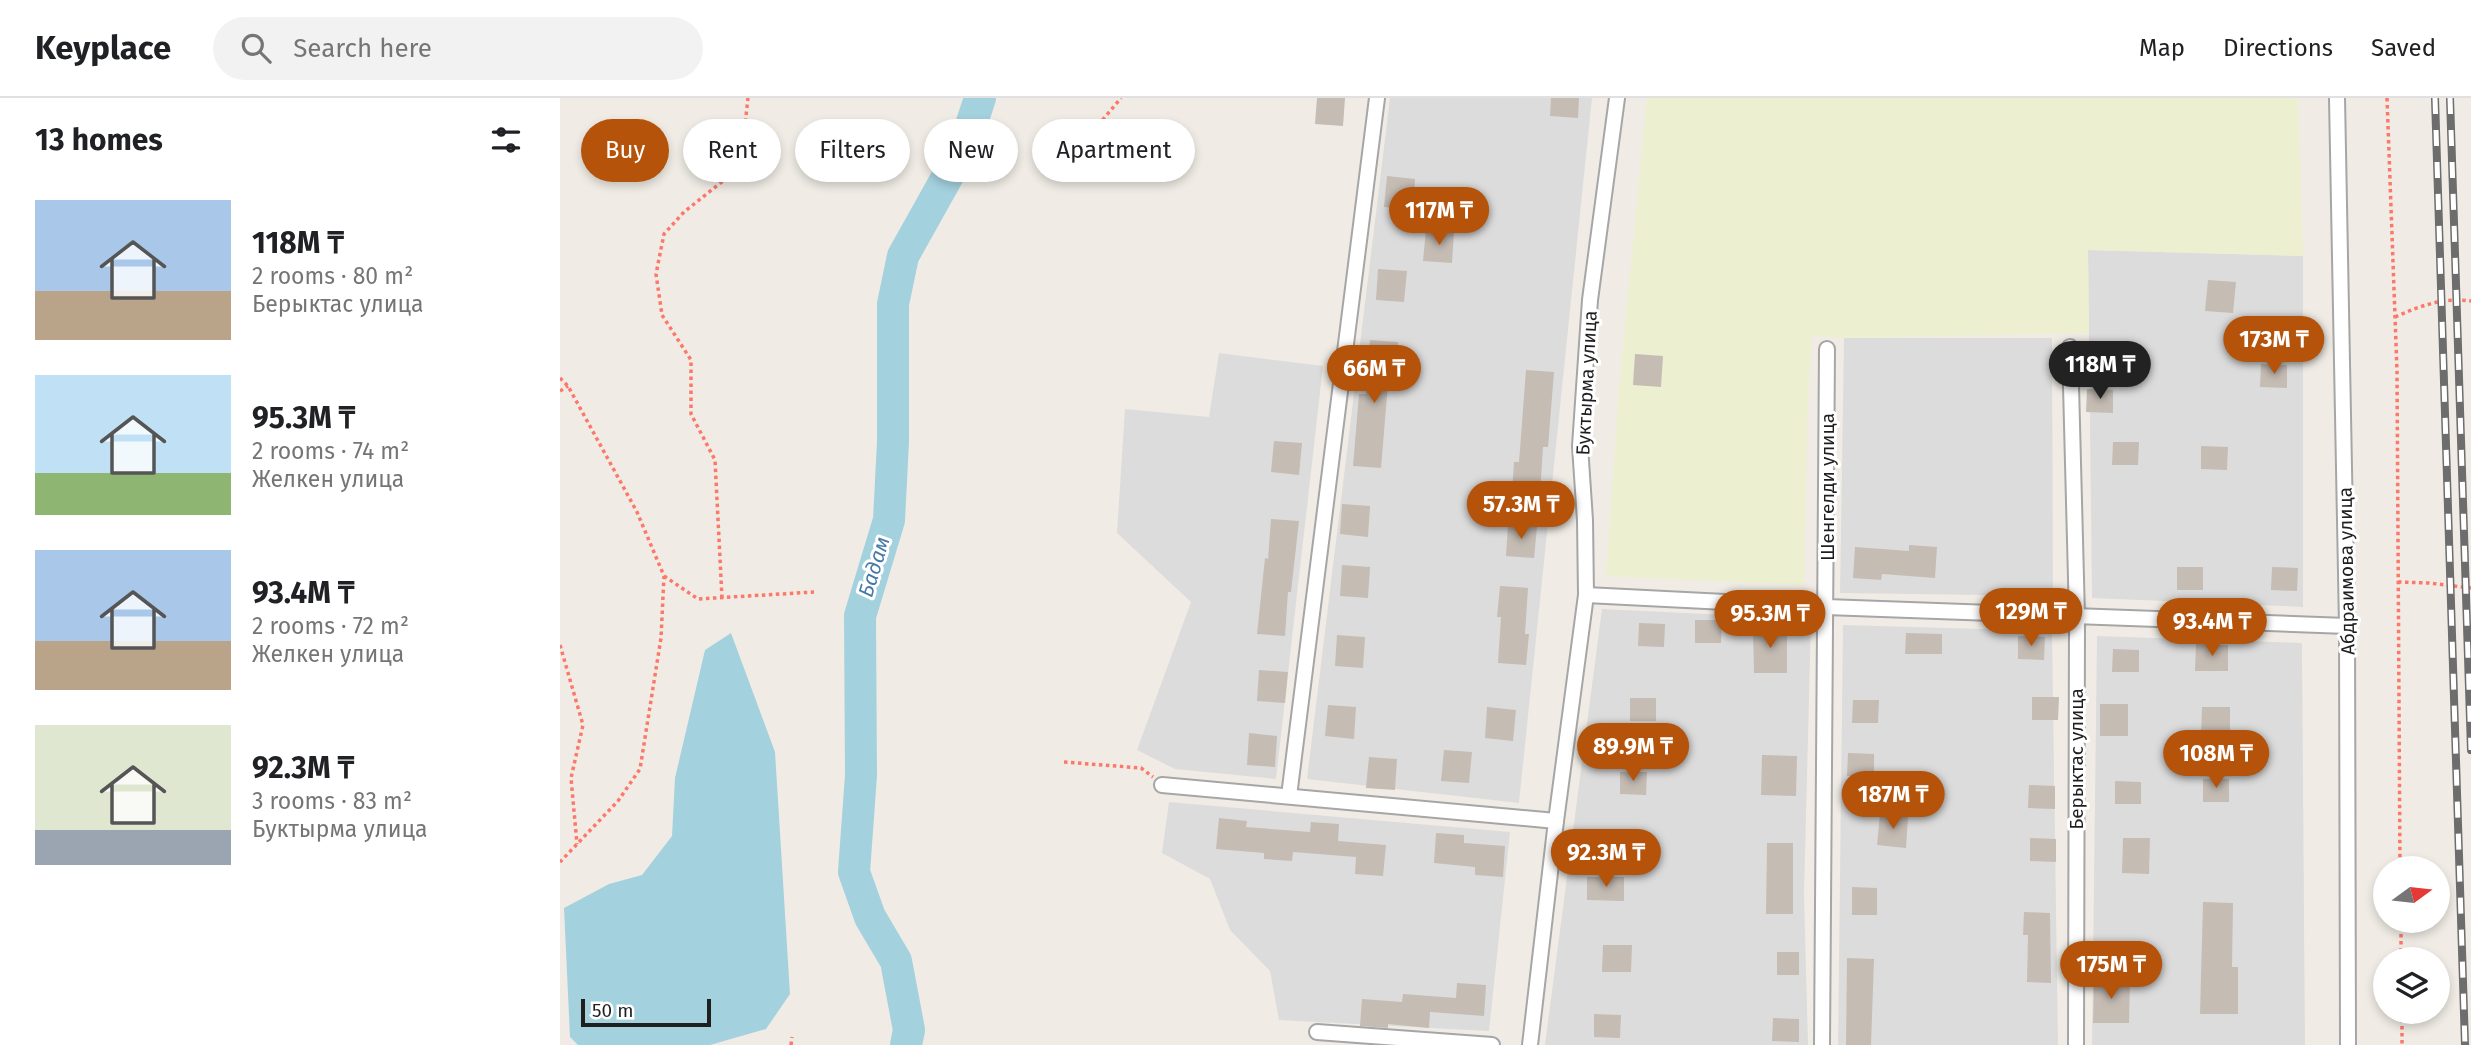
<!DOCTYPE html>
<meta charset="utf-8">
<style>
body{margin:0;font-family:"Fira Sans",sans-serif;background:#f2f2f2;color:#202124;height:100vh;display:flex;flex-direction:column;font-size:26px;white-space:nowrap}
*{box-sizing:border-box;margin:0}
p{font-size:23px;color:#757577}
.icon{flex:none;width:38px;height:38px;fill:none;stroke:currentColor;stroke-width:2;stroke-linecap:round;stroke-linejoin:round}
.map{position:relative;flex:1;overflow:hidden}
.panel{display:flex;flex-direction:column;background:#fff;width:560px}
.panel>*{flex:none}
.hud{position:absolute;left:21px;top:21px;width:665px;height:63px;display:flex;gap:14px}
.needle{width:46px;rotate:75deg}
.buttons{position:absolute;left:1813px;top:758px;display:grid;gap:14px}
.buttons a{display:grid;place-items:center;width:77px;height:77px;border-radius:50%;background:#fff;box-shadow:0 4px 10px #0003;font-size:35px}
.scale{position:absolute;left:21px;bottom:18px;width:130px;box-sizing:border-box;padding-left:7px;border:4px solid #1f1f1f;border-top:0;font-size:19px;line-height:24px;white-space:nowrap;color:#1f1f1f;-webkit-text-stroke:5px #fff;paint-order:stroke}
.price{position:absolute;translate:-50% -60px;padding:0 16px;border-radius:24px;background:#b45309;color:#fff;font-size:23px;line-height:46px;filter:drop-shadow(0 2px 4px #0008)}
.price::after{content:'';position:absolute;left:50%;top:42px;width:21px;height:16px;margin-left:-10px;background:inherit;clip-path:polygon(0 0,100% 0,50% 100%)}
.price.active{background:#222;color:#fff}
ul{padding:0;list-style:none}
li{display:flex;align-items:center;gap:21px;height:175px;padding:0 35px}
li span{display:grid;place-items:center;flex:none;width:196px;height:140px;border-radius:0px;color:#555}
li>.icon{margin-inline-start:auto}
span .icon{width:84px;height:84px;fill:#fffc;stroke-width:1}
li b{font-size:30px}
h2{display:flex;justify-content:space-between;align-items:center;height:84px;padding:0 35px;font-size:30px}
.chip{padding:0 24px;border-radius:32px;background:#fff;box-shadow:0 4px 10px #0003;font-size:24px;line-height:63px}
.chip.active{background:#b45309;color:#fff}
header{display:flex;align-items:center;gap:42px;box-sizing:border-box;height:98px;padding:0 35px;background:#fff;border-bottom:2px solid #e0e0e0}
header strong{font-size:33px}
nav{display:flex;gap:38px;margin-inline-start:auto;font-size:24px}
.search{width:490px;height:63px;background:#f2f2f2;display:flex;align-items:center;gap:18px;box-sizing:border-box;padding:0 24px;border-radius:38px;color:#757577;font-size:26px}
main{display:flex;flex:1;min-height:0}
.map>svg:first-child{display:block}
.residential{fill:#dddcdc}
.farmland{fill:#ecefd0}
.water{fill:#a4d1de}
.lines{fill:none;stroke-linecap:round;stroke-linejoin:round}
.river{stroke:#a4d1de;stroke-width:32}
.building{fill:#c5bcb4}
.street-casing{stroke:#a6a6a6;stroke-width:18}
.path{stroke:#fc7869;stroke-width:3.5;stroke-dasharray:3.5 3.5;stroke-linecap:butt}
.street{stroke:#fff;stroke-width:14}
.rail-casing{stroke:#6d6d6d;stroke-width:8}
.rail{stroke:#fff;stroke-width:5;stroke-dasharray:16;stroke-linecap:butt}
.labels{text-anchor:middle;stroke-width:6;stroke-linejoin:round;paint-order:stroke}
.street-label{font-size:19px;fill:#1f1f1f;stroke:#fff}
.water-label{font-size:21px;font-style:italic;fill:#4678a8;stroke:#fff}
</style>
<header>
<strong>Keyplace</strong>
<div class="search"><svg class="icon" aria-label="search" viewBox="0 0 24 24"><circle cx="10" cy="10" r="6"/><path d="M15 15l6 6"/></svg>Search here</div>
<nav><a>Map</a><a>Directions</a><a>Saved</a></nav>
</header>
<main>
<section class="panel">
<h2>13 homes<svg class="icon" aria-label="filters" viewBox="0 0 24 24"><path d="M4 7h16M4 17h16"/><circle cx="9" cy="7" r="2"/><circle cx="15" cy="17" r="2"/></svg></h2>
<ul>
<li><span style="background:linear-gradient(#a9c7e8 65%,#b9a48a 0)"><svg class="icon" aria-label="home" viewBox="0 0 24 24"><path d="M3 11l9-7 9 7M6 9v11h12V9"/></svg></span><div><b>118M ₸</b><p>2 rooms · 80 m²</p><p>Берыктас улица</p></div></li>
<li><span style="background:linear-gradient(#bfe0f5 70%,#8fb573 0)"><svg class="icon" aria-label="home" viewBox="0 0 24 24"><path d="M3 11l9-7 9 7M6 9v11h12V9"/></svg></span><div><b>95.3M ₸</b><p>2 rooms · 74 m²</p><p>Желкен улица</p></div></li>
<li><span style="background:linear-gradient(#a9c7e8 65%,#b9a48a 0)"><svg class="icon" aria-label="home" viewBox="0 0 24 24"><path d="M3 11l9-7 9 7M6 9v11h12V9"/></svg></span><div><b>93.4M ₸</b><p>2 rooms · 72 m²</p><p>Желкен улица</p></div></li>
<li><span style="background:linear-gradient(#dfe7d0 75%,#9aa5b1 0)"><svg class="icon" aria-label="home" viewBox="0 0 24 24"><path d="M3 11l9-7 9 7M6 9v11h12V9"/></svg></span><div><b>92.3M ₸</b><p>3 rooms · 83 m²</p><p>Буктырма улица</p></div></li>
</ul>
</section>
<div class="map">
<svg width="1911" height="947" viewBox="0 0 1911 947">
<rect width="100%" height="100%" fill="#f0ece5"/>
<g class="residential">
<path d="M830 0H1032L959 705 747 681Z"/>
<path d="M1528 152 1743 158V509L1532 500Z"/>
<path d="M1284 240H1492L1493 498 1280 495Z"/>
<path d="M659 255 763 268 716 681 615 671 577 652 631 504 557 435 565 311 649 319Z"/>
<path d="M1042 511 1251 521 1244 797 1248 947H985Z"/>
<path d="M1283 527 1492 533 1498 947H1278Z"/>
<path d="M1537 538 1742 545 1745 947H1532Z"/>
<path d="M609 704 950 734 929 933 719 922 710 873 670 832 650 781 602 755Z"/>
</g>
<path class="farmland" d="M1087 0H1738L1743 158 1528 152 1529 235 1284 240 1252 238 1248 297 1244 487 1046 478 1059 290Z"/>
<path class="water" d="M171 535 215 654 230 896 206 931 150 947H18L10 939 4 810 49 786 82 777 112 738 115 680 145 552Z"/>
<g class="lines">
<path class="river" d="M346 947 349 932 336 863 310 819 294 774 301 677 300 518 329 422 333 344V206L343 158 404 49 420 0"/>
</g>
<g class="building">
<path d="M757 0H785L783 28 755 26Z"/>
<path d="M991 0H1019L1018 20 990 18Z"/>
<path d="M827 78 855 81 853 112 824 109Z"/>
<path d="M866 132 894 134 892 165 863 163Z"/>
<path d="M818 171 847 173 844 204 816 202Z"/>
<path d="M1648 182 1676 184 1673 215 1645 213Z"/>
<path d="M810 242 838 244 836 275 829 274 821 370 793 368 799 296H806Z"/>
<path d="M1075 256 1103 258 1101 289 1073 287Z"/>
<path d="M1701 266 1727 267V290L1700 289Z"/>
<path d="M966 272 994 274 988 349H983L980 397 952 395 954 364H959Z"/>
<path d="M1527 291 1553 292V315L1526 314Z"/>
<path d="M714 343 742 345 739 377 711 374Z"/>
<path d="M1553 344H1579L1578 367H1552Z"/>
<path d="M1641 348 1668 349 1667 372 1641 371Z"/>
<path d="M782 406 810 408 808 439 780 436Z"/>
<path d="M711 421 739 423 731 494H728L725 538 697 536 705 460 708 461Z"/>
<path d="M948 427 977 429 974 460 946 458Z"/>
<path d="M1349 447 1377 449 1375 480 1322 476 1321 482 1293 480 1295 449 1349 453Z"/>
<path d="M782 467 810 469 808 500 780 498Z"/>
<rect x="1617" y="469" width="26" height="23"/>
<path d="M1712 469 1738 470 1737 493 1711 492Z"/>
<path d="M940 488 968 490 965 536H969L966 567 938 565 941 519H937Z"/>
<path d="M1135 522H1162L1161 545H1135Z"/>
<path d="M1079 525 1105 526 1104 549 1078 548Z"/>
<path d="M1193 530H1227V575H1194Z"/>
<path d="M1346 535 1382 536V556H1345Z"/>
<path d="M777 537 805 539 803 570 775 568Z"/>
<path d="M1458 538 1485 539 1484 562 1458 561Z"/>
<path d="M1636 546 1668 547V573H1635Z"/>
<path d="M1553 551 1579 552V574H1552Z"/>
<path d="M699 572 728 574 725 605 697 603Z"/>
<path d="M1472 599H1499L1498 622H1472Z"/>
<rect x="1070" y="600" width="26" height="23"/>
<path d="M1293 602H1319L1318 625H1292Z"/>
<rect x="1540" y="606" width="28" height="32"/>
<path d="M768 607 796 609 794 641 765 638Z"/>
<path d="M927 609 956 612 953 643 925 640Z"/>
<path d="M1642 609H1670V638H1641Z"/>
<path d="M689 635 717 638 715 669 687 667Z"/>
<path d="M884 652 912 654 909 685 881 683Z"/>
<path d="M1288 655 1314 656V678H1287Z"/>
<path d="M1202 657 1237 658 1236 698 1201 697Z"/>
<path d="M809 659 837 661 835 692 806 690Z"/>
<path d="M1060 674H1087L1086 697 1060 696Z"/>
<rect x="1643" y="681" width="26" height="23"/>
<path d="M1555 683 1581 684V706H1555Z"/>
<path d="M1469 687 1495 688V711L1468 710Z"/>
<path d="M1320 716 1348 719 1346 750 1317 747Z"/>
<path d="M659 720 687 723 686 729 750 734 751 724 779 726 778 743 826 747 823 778 795 776 796 759 733 754 732 763 704 761V755L656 751Z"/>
<path d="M1058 733 1084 734 1083 757 1057 756Z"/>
<path d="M876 735 904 737V745L945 748 943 779 915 777V769L874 765Z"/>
<path d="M1470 740 1496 741V764L1470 763Z"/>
<path d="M1563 740H1590L1589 776 1562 775Z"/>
<path d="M1207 745H1233V816H1206Z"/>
<path d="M1027 779H1064V803L1027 802Z"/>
<path d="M1292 789 1317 790V817H1292Z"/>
<path d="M1643 804 1673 805 1672 869H1678V916H1640Z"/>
<path d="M1464 814 1490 815 1491 885 1467 884 1468 837H1463Z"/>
<path d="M1043 847H1072L1071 874H1042Z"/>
<rect x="1217" y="854" width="22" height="23"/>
<path d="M1287 860 1314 861 1311 947H1286Z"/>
<path d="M1534 880 1570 881 1569 925H1533Z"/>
<path d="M897 885 926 887 924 918 870 914 869 930 828 926V930L800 928 802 901 842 904 843 896 896 900Z"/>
<path d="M1034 916 1061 917 1060 940 1034 939Z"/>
<path d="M1213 920 1239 921V944L1212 943Z"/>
</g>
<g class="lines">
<g class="street-casing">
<g id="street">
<path d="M1777 0 1787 528 1788 947"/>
<path d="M1510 249 1517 519 1516 947"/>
<path d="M1026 497 1266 509 1787 528"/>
<path d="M602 687 996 723"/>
<path d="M729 698 817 0"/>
<path d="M757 934 932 947"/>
<path d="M970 947 996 723 1026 497 1025 422 1020 348 1030 202 1057 0"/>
<path d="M1262 947 1267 251"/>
</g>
</g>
<g class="path">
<path d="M1827 0 1837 273 1840 770"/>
<path d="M529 38 561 0"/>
<path d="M1835 219C1860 208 1883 199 1911 203"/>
<path d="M0 280 8 288 77 414 104 478 101 540 80 671 58 703 0 764"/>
<path d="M0 293 8 288"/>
<path d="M104 478 138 501 254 494"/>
<path d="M1838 484 1869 485 1911 490"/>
<path d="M162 500 155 362 131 316V262L102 217 96 176 104 136 124 114 173 75 183 44 188 0"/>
<path d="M0 547 23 627 11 680 17 746"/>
<path d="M504 664 581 670 593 679"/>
<path d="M1841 822V861"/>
<path d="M1842 914V947"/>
<path d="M231 947 232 939"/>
</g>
<use href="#street" class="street"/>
<g class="rail-casing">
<g id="rail">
<path d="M1875 0 1905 947"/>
<path d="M1890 0 1911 652"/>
</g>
</g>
<use href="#rail" class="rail"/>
</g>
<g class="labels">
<g class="street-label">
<text transform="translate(1026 285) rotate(-87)" y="7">Буктырма улица</text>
<text transform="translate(1267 389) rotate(-90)" y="7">Шенгелди улица</text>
<text transform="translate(1786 473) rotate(-91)" y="7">Абдраимова улица</text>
<text transform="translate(1516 661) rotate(-90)" y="7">Берыктас улица</text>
</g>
<g class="water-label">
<text transform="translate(314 469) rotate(-73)" y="7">Бадам</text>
</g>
</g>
</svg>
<div class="buttons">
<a><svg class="needle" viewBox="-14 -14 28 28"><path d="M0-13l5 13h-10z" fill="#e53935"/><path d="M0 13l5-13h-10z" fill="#757577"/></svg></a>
<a><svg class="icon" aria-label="layers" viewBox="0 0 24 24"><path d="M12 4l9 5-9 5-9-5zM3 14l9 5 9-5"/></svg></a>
</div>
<div class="scale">50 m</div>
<b class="price" style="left:879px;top:149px">117M ₸</b>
<b class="price" style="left:1714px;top:278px">173M ₸</b>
<b class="price active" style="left:1540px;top:303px">118M ₸</b>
<b class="price" style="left:814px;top:307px">66M ₸</b>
<b class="price" style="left:961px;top:443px">57.3M ₸</b>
<b class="price" style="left:1471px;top:550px">129M ₸</b>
<b class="price" style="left:1210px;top:552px">95.3M ₸</b>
<b class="price" style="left:1652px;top:560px">93.4M ₸</b>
<b class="price" style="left:1073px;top:685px">89.9M ₸</b>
<b class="price" style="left:1656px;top:692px">108M ₸</b>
<b class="price" style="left:1333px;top:733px">187M ₸</b>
<b class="price" style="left:1046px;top:791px">92.3M ₸</b>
<b class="price" style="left:1551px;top:903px">175M ₸</b>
<div class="hud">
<a class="chip active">Buy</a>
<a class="chip">Rent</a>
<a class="chip">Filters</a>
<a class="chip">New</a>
<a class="chip">Apartment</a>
</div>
</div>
</main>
